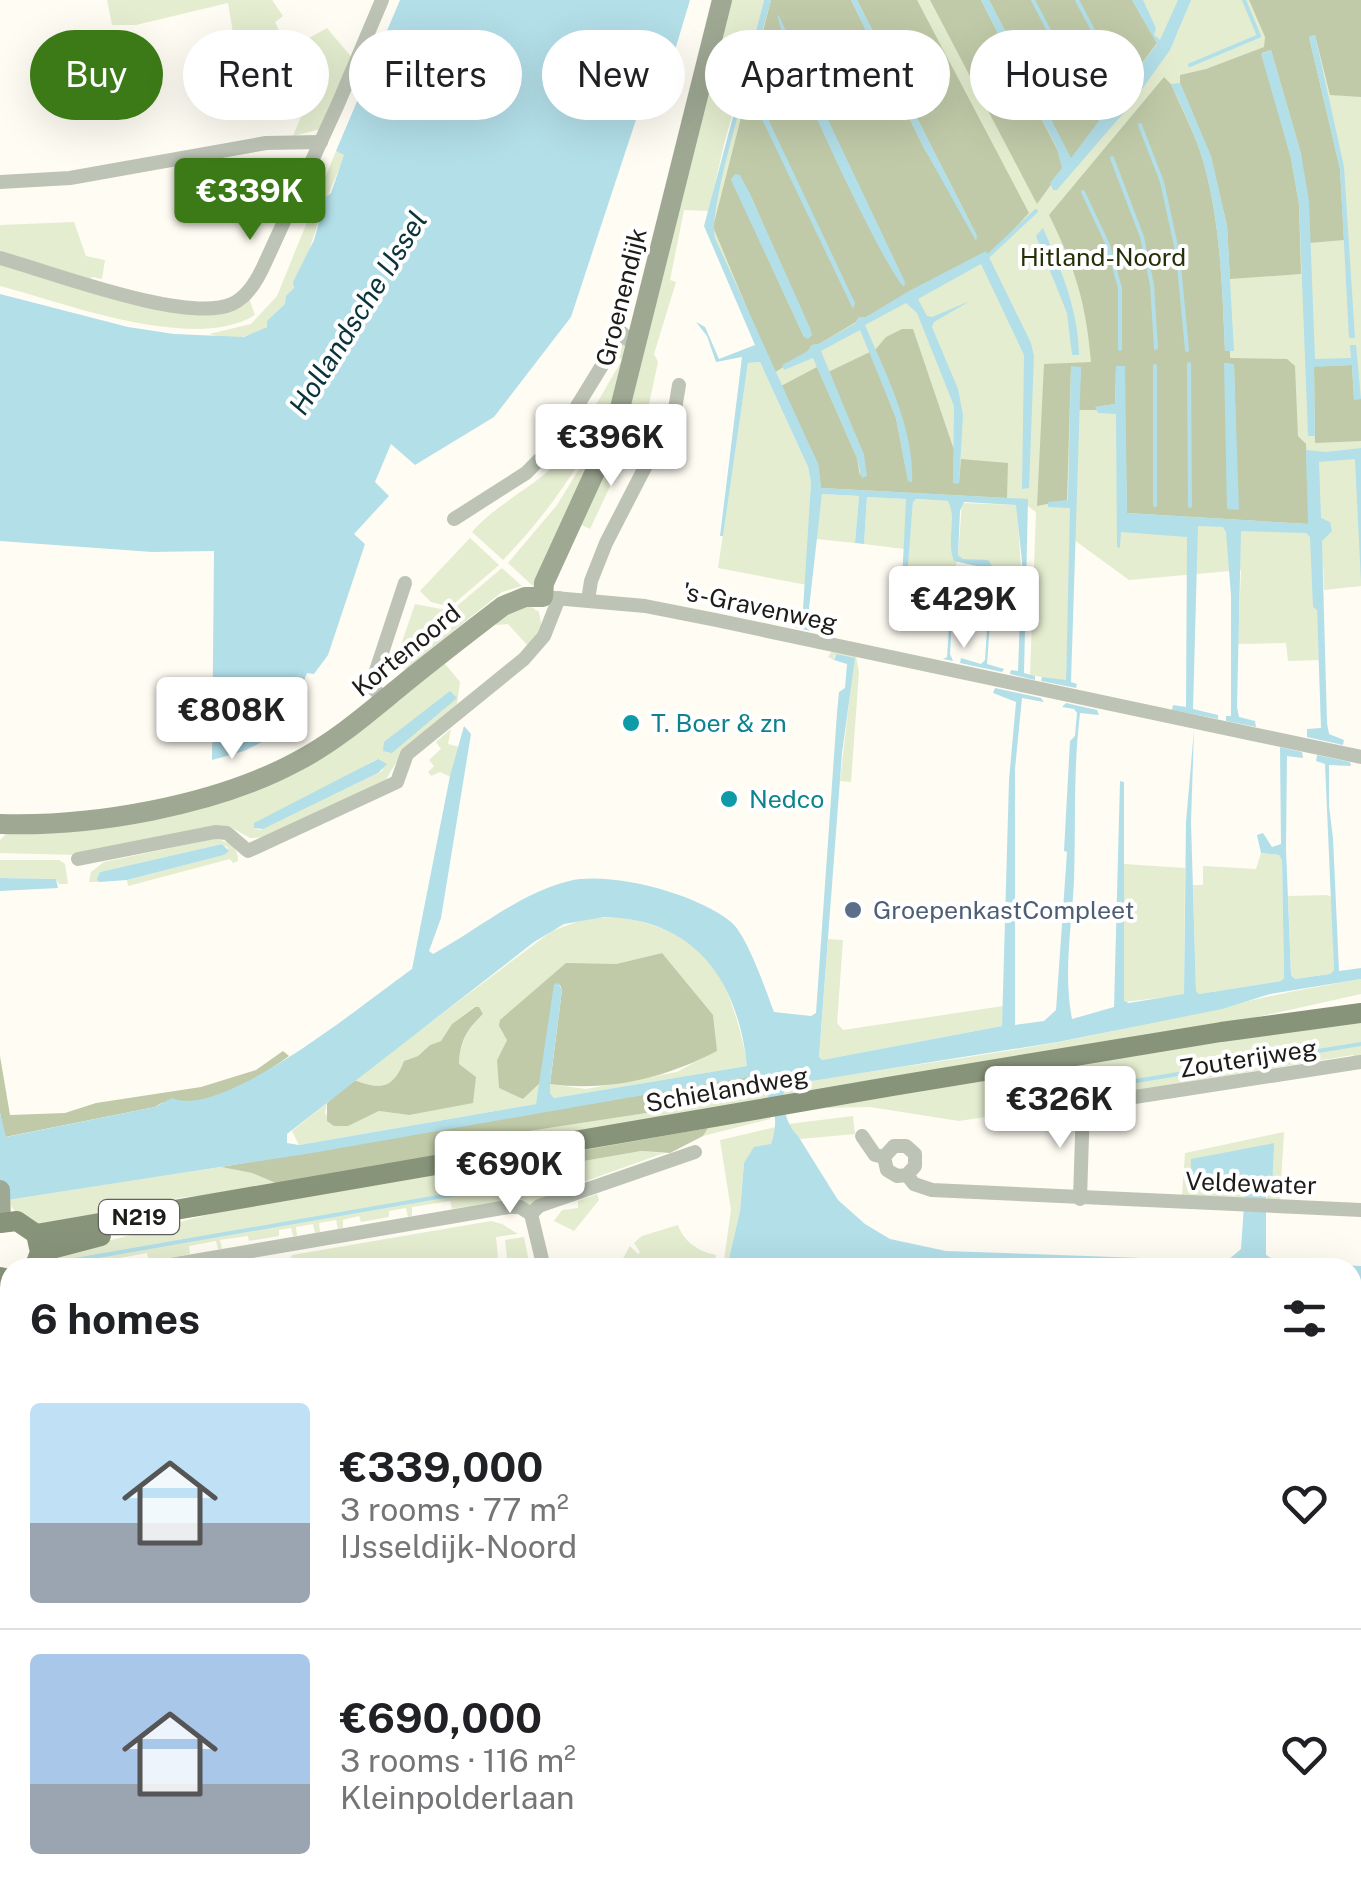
<!DOCTYPE html>
<meta charset="utf-8">
<style>
body{margin:0;font-family:"Public Sans",sans-serif;background:#f6f6f6;color:#202124;height:100vh;display:flex;flex-direction:column;font-size:38px;white-space:nowrap}
*{box-sizing:border-box;margin:0}
p{font-size:32px;color:#757577}
.icon{flex:none;width:55px;height:55px;fill:none;stroke:currentColor;stroke-width:2;stroke-linecap:round;stroke-linejoin:round}
.map{position:relative;flex:1;overflow:hidden}
.sheet{position:absolute;left:0px;top:1258px;width:1362px;height:642px;display:flex;flex-direction:column;background:#fff;border-radius:30px 30px 0 0;box-shadow:0 10px 40px #0002}
.sheet>*{flex:none}
.top-card{position:absolute;left:30px;top:30px;width:1302px;height:90px;display:flex;gap:20px}
.price{position:absolute;translate:-50% -85px;padding:0 22px;border-radius:10px;background:#fff;color:#222;font-size:32px;line-height:65px;filter:drop-shadow(0 2px 5px #0008)}
.price::after{content:'';position:absolute;left:50%;top:60px;width:30px;height:22px;margin-left:-15px;background:inherit;clip-path:polygon(0 0,100% 0,50% 100%)}
.price.active{background:#3b7a17;color:#fff}
ul{padding:0;list-style:none}
li{display:flex;align-items:center;gap:30px;height:250px;padding:0 30px}
li+li{border-top:2px solid #e0e0e0}
li span{display:grid;place-items:center;flex:none;width:280px;height:200px;border-radius:10px;color:#555}
li>.icon{margin-inline-start:auto}
span .icon{width:120px;height:120px;fill:#fffc;stroke-width:1}
li b{font-size:42px}
h2{display:flex;justify-content:space-between;align-items:center;height:120px;padding:0 30px;font-size:42px}
.pill{padding:0 35px;border-radius:45px;background:#fff;box-shadow:0 10px 40px #0002;font-size:35px;line-height:90px}
.pill.active{background:#3b7a17;color:#fff}
.map>svg:first-child{display:block}
.green{fill:#e5edd0;fill-rule:evenodd}
.forest{fill:#c0caa8;fill-rule:evenodd}
.water{fill:#b3dfe9;fill-rule:evenodd}
.lines{fill:none;stroke-linecap:round;stroke-linejoin:round}
.stream{stroke:#b3dfe9;stroke-width:4}
.street{stroke:#bdc4b5;stroke-width:14}
.secondary{stroke:#9ea893;stroke-width:20}
.primary{stroke:#88947a;stroke-width:20}
.rail-casing{stroke:#817f7a;stroke-width:8}
.rail{stroke:#fff;stroke-width:4;stroke-dasharray:11;stroke-linecap:butt}
.culture-dot{fill:#0f9aa8;stroke:#fff;stroke-width:4}
.service-dot{fill:#5c6f8a;stroke:#fff;stroke-width:4}
.labels{text-anchor:middle;stroke-width:8;stroke-linejoin:round;paint-order:stroke}
.shield{fill:#fff;stroke:#61605e;stroke-width:2.5}
.shield-label{font-size:22px;font-weight:bold;fill:#1d1c19}
.park-label{font-size:25px;fill:#262f06;stroke:#fff}
.street-label{font-size:25px;fill:#1d1c19;stroke:#fff}
.culture-label{font-size:25px;fill:#0d838f;stroke:#fff;text-anchor:start}
.service-label{font-size:25px;fill:#4e5e75;stroke:#fff;text-anchor:start}
.water-label{font-size:28px;font-style:italic;fill:#0a343c;stroke:#fff}
</style>
<div class="map">
<svg width="1361" height="1899" viewBox="0 0 1361 1899">
<rect width="100%" height="100%" fill="#fffcf3"/>
<g class="green">
<path d="M107 0H272L283 16 275 22 284 41 294 36 300 43 327 28 353 59 321 129 293 136 313 88 309 77 300 69 284 82 276 42 267 38 235 45 228 3 136 25H112Z"/>
<path d="M727 0H764L724 144 709 211 684 210 670 280 676 282 654 354 658 362 649 404 671 408 650 451 631 442 590 529 578 523Z"/>
<path d="M767 0H1361V586L1324 590 1323 563 1317 609 1319 660 1288 661 1286 643 1238 644 1241 570 1129 580 1070 537 1066 681 1030 675 1036 512 1022 502 817 491 815 471 708 226Z"/>
<path d="M336 151 345 155C338 172 330 189 324 206 309 244 301 295 269 325 253 339 229 340 209 334L251 324 277 296Z"/>
<path d="M74 222 86 256 105 260 102 279 93 277 89 279 0 251V225Z"/>
<path d="M0 263 184 314H216L249 298 255 315C194 353 65 303 0 286Z"/>
<path d="M622 340 628 345 612 423 533 586 508 563 557 505 591 450 580 432 622 360 614 354Z"/>
<path d="M760 362 808 467 811 483 807 585 718 568 748 363Z"/>
<path d="M576 437 581 444 574 457 580 461C558 497 533 529 503 560L472 532C504 495 552 482 576 437Z"/>
<path d="M822 494 859 496 855 543 816 539Z"/>
<path d="M867 497 948 501 951 504 954 561 957 562 951 581 906 577 913 502 907 500 904 549 864 544Z"/>
<path d="M962 503 1017 505 1021 569 994 567 988 561 963 559 958 555Z"/>
<path d="M470 538 499 565 450 607 431 602 420 591Z"/>
<path d="M502 568 522 586 502 592 406 669 394 665 415 604 451 611Z"/>
<path d="M530 606 539 612 542 629 528 646 508 624 496 625 493 620 508 610Z"/>
<path d="M832 651 856 656 859 672 851 782 840 781 854 658 834 655V660L828 657Z"/>
<path d="M442 660 460 682 457 704 403 751 385 781 266 837 250 838 229 826 79 855 0 853V840L7 833 235 793ZM377 759 383 770 378 773 260 830 254 828Z"/>
<path d="M451 729 448 744 459 747 451 777 440 772 431 776 428 772 434 766 429 760 441 749 436 742Z"/>
<path d="M213 839C226 840 239 846 238 861L233 863 230 859 128 886 127 880 224 855 228 848 222 844 100 872 99 882H89L91 872 104 862Z"/>
<path d="M1261 853 1279 855 1282 859 1284 978 1281 981 1199 994 1196 992 1193 885H1203V866L1256 869Z"/>
<path d="M0 860H59L65 864 68 884H59L56 879 0 878Z"/>
<path d="M1124 864 1185 868 1184 995 1124 1002Z"/>
<path d="M1327 895 1332 897 1334 970 1330 974 1295 979 1291 975 1288 896Z"/>
<path d="M621 917C714 935 730 981 748 1066L554 1098 550 1093V1084L586 1089 677 1072 717 1050 662 953 616 964H566L507 1040 497 1060 523 1099 541 1082 536 1104 299 1145 292 1131 327 1103 325 1113 334 1126H347L379 1111 409 1115 459 1064C460 1041 467 1031 483 1014L474 1007 452 1024 441 1041 430 1045 418 1056 404 1061C393 1089 381 1090 354 1080L552 931 587 918Z"/>
<path d="M828 939 843 940 837 1023 843 1030 1003 1006 1002 1026 822 1060 819 1058Z"/>
<path d="M1361 979V994L1212 1027 783 1098 782 1093 789 1084C877 1070 966 1059 1054 1043 1157 1023 1258 996 1361 979Z"/>
<path d="M1361 1018V1057L1354 1058 1353 1055 1094 1097V1101L1070 1104 1068 1090 1063 1092 1065 1105 959 1121 870 1107 828 1108 827 1105Z"/>
<path d="M770 1094 771 1099 477 1151 478 1142 484 1138Z"/>
<path d="M772 1115 770 1119 703 1136 707 1129 486 1178 641 1151 664 1153 558 1191 533 1205 498 1202 452 1209 450 1201 412 1207V1216L408 1217 406 1208 389 1211V1217L361 1222 359 1216 343 1220V1228L338 1229 336 1220 319 1223 320 1232 315 1233 313 1224 296 1227 297 1236H293L291 1228 279 1230V1236L249 1241 248 1236 220 1240 222 1249H218L216 1241 189 1246 190 1254 149 1262 147 1253 120 1258 121 1266 117 1267 40 1268 47 1257 233 1208Z"/>
<path d="M853 1116 855 1134 800 1139 788 1124Z"/>
<path d="M776 1127 771 1144 744 1163 740 1211 727 1267H723L731 1210 720 1140Z"/>
<path d="M1284 1132 1280 1200H1267V1191L1272 1190 1273 1143 1245 1190 1244 1200 1182 1195 1185 1153Z"/>
<path d="M221 1167 252 1173 278 1184 223 1195 185 1197 38 1225 17 1214 9 1203 10 1199Z"/>
<path d="M597 1194 599 1200 574 1231 554 1221 562 1210 578 1208V1201Z"/>
<path d="M491 1221 502 1224 518 1234 496 1237 499 1267H228L264 1260 265 1266 289 1262 292 1255Z"/>
<path d="M678 1225C683 1241 699 1252 716 1255L714 1267H618L630 1246 638 1254 640 1252 634 1243 642 1236Z"/>
<path d="M524 1237 530 1267H508L505 1240Z"/>
</g>
<g class="forest">
<path d="M771 0H851L924 148 977 236 857 0H917L1029 213 991 254 988 256 986 252 866 317H859L856 322 819 344 812 345 808 351 774 373 713 227ZM731 178 749 192 812 335 804 337Z"/>
<path d="M930 0H981L1061 157 1063 168 1037 204Z"/>
<path d="M989 0H1132L1157 43 1071 159Z"/>
<path d="M1249 0H1361V97L1330 95 1315 35 1309 37 1340 169 1344 240 1310 243 1301 154 1271 50 1262 53 1291 158 1299 204 1301 274 1230 279 1227 226 1211 157 1180 83V75L1206 69 1264 47 1265 37Z"/>
<path d="M1164 77 1171 84C1182 110 1197 137 1204 164 1221 226 1222 287 1225 351H1230V358L1287 359 1295 366 1298 436 1306 444 1309 524 1127 513 1124 366H1116L1115 404 1096 407 1097 410H1078L1081 367H1071L1067 500 1037 506 1044 364 1091 362C1086 302 1075 268 1049 215ZM1225 363 1234 365 1238 510Z"/>
<path d="M902 329H913L954 450 953 483H959L961 459 1008 463 1007 498 821 488 818 464 781 386 817 367 857 458 860 476 864 455 828 372 870 352 896 418 908 480 911 482C914 437 891 391 875 350L886 337Z"/>
<path d="M1352 365 1354 399H1361V441L1315 443 1314 366Z"/>
<path d="M662 953 713 1015 717 1051C665 1078 609 1092 550 1084L562 990 560 985 555 984 541 1082 523 1099 499 1088 497 1060 507 1040 499 1026 500 1020 566 963 616 964Z"/>
<path d="M475 1007H479L483 1014C467 1030 460 1040 459 1064L476 1077 473 1103 409 1115 379 1111 348 1126H334L327 1121V1103L354 1080C381 1090 393 1089 404 1061L418 1056 430 1045 441 1041 452 1024Z"/>
<path d="M283 1051 289 1056C263 1075 234 1092 202 1100 185 1105 169 1096 155 1107L5 1137 0 1113V1056L10 1115 65 1113 96 1103 201 1087 256 1070Z"/>
<path d="M752 1076 770 1094 484 1138 478 1142 477 1151 278 1184 252 1173 221 1167Z"/>
<path d="M708 1128 703 1136 670 1153 641 1151 486 1178 476 1174 478 1169Z"/>
</g>
<g class="water">
<path d="M400 0H690L670 67 654 65 571 317 494 417 415 465 391 444 375 482 389 496 354 534 365 544 328 655 314 674 307 673 292 711 288 714 285 710 267 721 265 734 268 739 244 751 212 760 214 551 152 552 0 541V294L128 327 174 334 244 337 267 327V321L285 304 286 296 294 288 293 282 314 240 326 197 331 193 344 155 336 151Z"/>
<path d="M764 0H771C760 43 707 206 715 238L818 464 821 488 1028 499 1024 673 1035 676V680L1010 674 1011 670 1018 671 1022 561 1016 505 964 502 960 511 958 555 963 559 988 560 994 568 987 664 1004 669 1002 672 960 663 961 658 981 664 985 660 991 569 954 561C946 542 957 518 948 501L916 499 913 502 907 577 954 582 950 654 953 661 943 659 947 657 952 585 902 582 906 499 867 497 864 544 855 543 859 496 822 494 807 626 816 629 815 632 769 621V619L802 625 811 483 808 467 760 362 748 363 723 536H720L742 357 716 362 707 336 696 322 705 327 719 359 755 345 704 226Z"/>
<path d="M851 0H857L977 236 976 241 924 148Z"/>
<path d="M981 0H989L1071 158 1157 44 1132 0H1143L1156 28 1154 35 1160 40 1178 0H1191L1170 50 1132 103 1057 190H1053L1050 183 1062 168 1056 146Z"/>
<path d="M778 14 905 282 904 287C883 268 775 37 778 14Z"/>
<path d="M1315 35 1344 167 1355 338H1349L1340 169 1309 37Z"/>
<path d="M1271 50 1301 154 1309 201 1315 359 1351 358 1350 345H1356L1361 399 1354 400 1352 365 1314 367 1315 436H1308L1299 204 1291 158 1261 54Z"/>
<path d="M1180 83 1211 156 1227 226 1234 351H1225C1222 288 1221 226 1204 164 1197 137 1183 110 1171 84Z"/>
<path d="M763 108 855 303 853 309 758 111Z"/>
<path d="M735 174 740 175 749 192 810 328 812 335 808 339 804 337 731 180Z"/>
<path d="M1043 228C1061 270 1078 308 1079 355H1072L1067 313 1036 236Z"/>
<path d="M986 251 1031 343 1034 356 1029 488 1022 489 1024 355 981 264 918 299 927 316 932 317 970 301 934 322 932 327 958 389 963 415 959 484 953 483 954 406 917 313 906 303 865 325C885 372 915 430 912 482L908 481 896 418 860 330 821 351 864 455 867 476 862 478 857 458 813 358 784 370 782 365 808 351 812 345 819 344 856 323 859 317H866L909 291Z"/>
<path d="M1224 363 1234 364 1239 510 1227 509Z"/>
<path d="M1071 366 1081 367 1071 682 1077 684 1076 688 1041 681 1042 677 1066 680 1070 508 1048 507V502L1068 500Z"/>
<path d="M1116 366H1125L1127 513 1308 524 1306 450 1326 452 1361 448V582L1355 459 1319 462 1321 518 1330 522 1332 531 1322 541 1327 723 1329 734 1344 740 1343 745 1307 737V729L1321 728 1317 610 1313 607 1310 537 1306 533 1241 531 1237 707 1239 717 1255 721 1256 727 1226 721V716H1231V596L1226 532 1223 527 1198 526 1193 709 1218 715V719L1172 710 1173 705 1186 707 1187 537 1121 532 1120 548 1117 547 1116 414 1098 413 1095 407 1115 404Z"/>
<path d="M836 654 855 658 842 753 819 1057 822 1060 1002 1026 1009 780 1016 702 993 693 995 688 1041 698 1044 702 1022 698 1015 769V1025L1044 1021 1056 1010 1067 852 1064 851 1070 741 1075 736 1077 713 1074 709 1062 707 1066 703 1097 710 1099 715 1080 713C1073 772 1076 821 1074 880 1072 926 1063 973 1072 1019L1114 1007 1120 781 1124 782V1001L1129 1003 1184 994 1186 822 1194 730 1191 822 1196 991 1199 994 1281 981 1284 978 1282 860 1279 855 1261 853 1257 835 1263 833 1272 847 1281 844 1280 747 1302 752 1303 758 1287 756 1286 849 1291 975 1295 979 1330 974 1334 970 1325 764 1316 761 1317 755 1350 762 1351 766 1329 765V806L1333 838 1339 971 1361 968V979L1270 994 1222 1009 1058 1042 786 1085C779 1100 786 1125 798 1136L838 1200 865 1224 890 1239 946 1251 1227 1261 1241 1249 1245 1190 1191 1189V1159L1274 1143 1272 1191H1267L1266 1198V1255L1279 1263 1361 1266V1311H1353L1352 1268 727 1267 740 1211 744 1163 754 1147 771 1144C781 1115 772 1096 752 1076L312 1153 0 1201V1113L6 1137 155 1107 172 1098C222 1121 368 1000 412 969L450 776 464 726 471 734 441 918 429 951 433 954C477 930 520 893 569 881 612 871 697 894 731 922 747 935 766 991 774 1012L811 1016 816 1013 837 713 839 692 845 688 847 664 834 660ZM604 917C696 919 738 981 747 1066L554 1098 550 1093V1084L562 990 558 983 554 984 536 1104 299 1145 287 1143V1134L534 942 564 924Z"/>
<path d="M450 691 457 698 392 753 383 751 384 742Z"/>
<path d="M378 759 387 764 378 773 263 829 254 828V823Z"/>
<path d="M222 844 229 851 224 855 127 880 99 882 97 879 100 872Z"/>
<path d="M0 878 56 879 58 888 0 891Z"/>
</g>
<g class="lines">
<g class="stream">
<path d="M1033 0 1091 111"/>
<path d="M1077 0 1118 77"/>
<path d="M1190 65 1259 36 1244 0"/>
<path d="M1140 125 1162 182 1178 255 1187 350"/>
<path d="M1112 158 1142 237 1152 285 1156 348"/>
<path d="M1083 192 1108 245 1120 288V349"/>
<path d="M986 258 1036 211"/>
<path d="M1189 364 1190 506"/>
<path d="M1155 505V366"/>
<path d="M1081 1090 1361 1044"/>
<path d="M75 1260 513 1184"/>
</g>
<g class="street">
<path d="M0 182 70 178 266 143 321 142"/>
<path d="M0 258C51 272 186 324 232 304 248 297 258 279 265 263L338 104 382 0"/>
<path d="M454 519 526 473 552 447 622 333 634 345"/>
<path d="M543 597 645 606 716 620 1361 757"/>
<path d="M588 600 591 581 606 543 675 409 679 385"/>
<path d="M384 699 371 686 405 583"/>
<path d="M78 859 215 832 227 833 248 851 397 782 407 754 524 659 544 636 559 598"/>
<path d="M862 1136 875 1155 884 1157"/>
<path d="M907 1175 915 1166V1154L906 1146H894L884 1157 887 1170 897 1176 907 1175 914 1184 932 1190 1361 1210"/>
<path d="M1080 1199 1083 1105 1361 1062"/>
<path d="M153 1268 508 1207H520L531 1214"/>
<path d="M544 1268 531 1214 539 1206 695 1152"/>
<path d="M1352 1457 1361 1458"/>
<path d="M0 1608 10 1611"/>
<path d="M1352 1753 1361 1757"/>
<path d="M5 1856 10 1858"/>
<path d="M515 1890 539 1898 553 1895"/>
<path d="M7 1899 14 1896 16 1890"/>
<path d="M147 1899 149 1890"/>
<path d="M290 1899 293 1890"/>
<path d="M469 1899 471 1890"/>
<path d="M812 1899 815 1890"/>
<path d="M835 1899 836 1896 847 1899"/>
</g>
<g class="secondary">
<path d="M0 824C92 827 214 806 296 762 335 742 368 713 401 686 434 659 469 632 503 606L525 597H543L544 583 615 428 722 0"/>
<path d="M0 1190 1 1223"/>
<path d="M0 1493 10 1494"/>
<path d="M1352 1865 1361 1866"/>
<path d="M1306 1899 1312 1890"/>
</g>
<g class="primary">
<path d="M0 1223 17 1221 36 1234 40 1252 34 1268"/>
<path d="M36 1234 893 1086 1221 1032 1361 1013"/>
<path d="M40 1252 101 1236"/>
<path d="M0 1277 10 1279"/>
</g>
<g class="rail-casing">
<g id="rail">
<path d="M0 1421 10 1422"/>
<path d="M1352 1607 1361 1609"/>
</g>
</g>
<use href="#rail" class="rail"/>
</g>
<g class="culture-dot">
<circle cx="631" cy="723" r="10"/>
<circle cx="729" cy="799" r="10"/>
</g>
<circle class="service-dot" cx="853" cy="910" r="10"/>
<g class="labels">
<rect class="shield" x="99" y="1200" width="80" height="34" rx="8"/>
<g class="shield-label">
<text x="139" y="1225">N219</text>
</g>
<g class="park-label">
<text x="1103" y="266">Hitland-Noord</text>
</g>
<g class="street-label">
<text transform="translate(621 297) rotate(-76)" y="9">Groenendijk</text>
<text transform="translate(760 607) rotate(12)" y="9">'s-Gravenweg</text>
<text transform="translate(406 650) rotate(-39)" y="9">Kortenoord</text>
<text transform="translate(1248 1058) rotate(-9)" y="9">Zouterijweg</text>
<text transform="translate(727 1089) rotate(-10)" y="9">Schielandweg</text>
<text transform="translate(1251 1183) rotate(2)" y="9">Veldewater</text>
</g>
<g class="culture-label">
<text x="651" y="732">T. Boer &amp; zn</text>
<text x="749" y="808">Nedco</text>
</g>
<g class="service-label">
<text x="873" y="919">GroepenkastCompleet</text>
</g>
<g class="water-label">
<text transform="translate(358 313) rotate(-58)" y="10">Hollandsche IJssel</text>
</g>
</g>
</svg>
<b class="price active" style="left:250px;top:243px">€339K</b>
<b class="price" style="left:611px;top:489px">€396K</b>
<b class="price" style="left:964px;top:651px">€429K</b>
<b class="price" style="left:232px;top:762px">€808K</b>
<b class="price" style="left:1060px;top:1151px">€326K</b>
<b class="price" style="left:510px;top:1216px">€690K</b>
<div class="top-card">
<a class="pill active">Buy</a>
<a class="pill">Rent</a>
<a class="pill">Filters</a>
<a class="pill">New</a>
<a class="pill">Apartment</a>
<a class="pill">House</a>
</div>
<section class="sheet">
<h2>6 homes<svg class="icon" aria-label="filters" viewBox="0 0 24 24"><path d="M4 7h16M4 17h16"/><circle cx="9" cy="7" r="2"/><circle cx="15" cy="17" r="2"/></svg></h2>
<ul>
<li><span style="background:linear-gradient(#bfe0f5 60%,#9aa5b1 0)"><svg class="icon" aria-label="home" viewBox="0 0 24 24"><path d="M3 11l9-7 9 7M6 9v11h12V9"/></svg></span><div><b>€339,000</b><p>3 rooms · 77 m²</p><p>IJsseldijk-Noord</p></div><svg class="icon" aria-label="heart" viewBox="0 0 24 24"><path d="M12 20l-8-8c-3-5 5-10 8-4 3-6 11-1 8 4z"/></svg></li>
<li><span style="background:linear-gradient(#a9c7e8 65%,#9aa5b1 0)"><svg class="icon" aria-label="home" viewBox="0 0 24 24"><path d="M3 11l9-7 9 7M6 9v11h12V9"/></svg></span><div><b>€690,000</b><p>3 rooms · 116 m²</p><p>Kleinpolderlaan</p></div><svg class="icon" aria-label="heart" viewBox="0 0 24 24"><path d="M12 20l-8-8c-3-5 5-10 8-4 3-6 11-1 8 4z"/></svg></li>
</ul>
</section>
</div>
